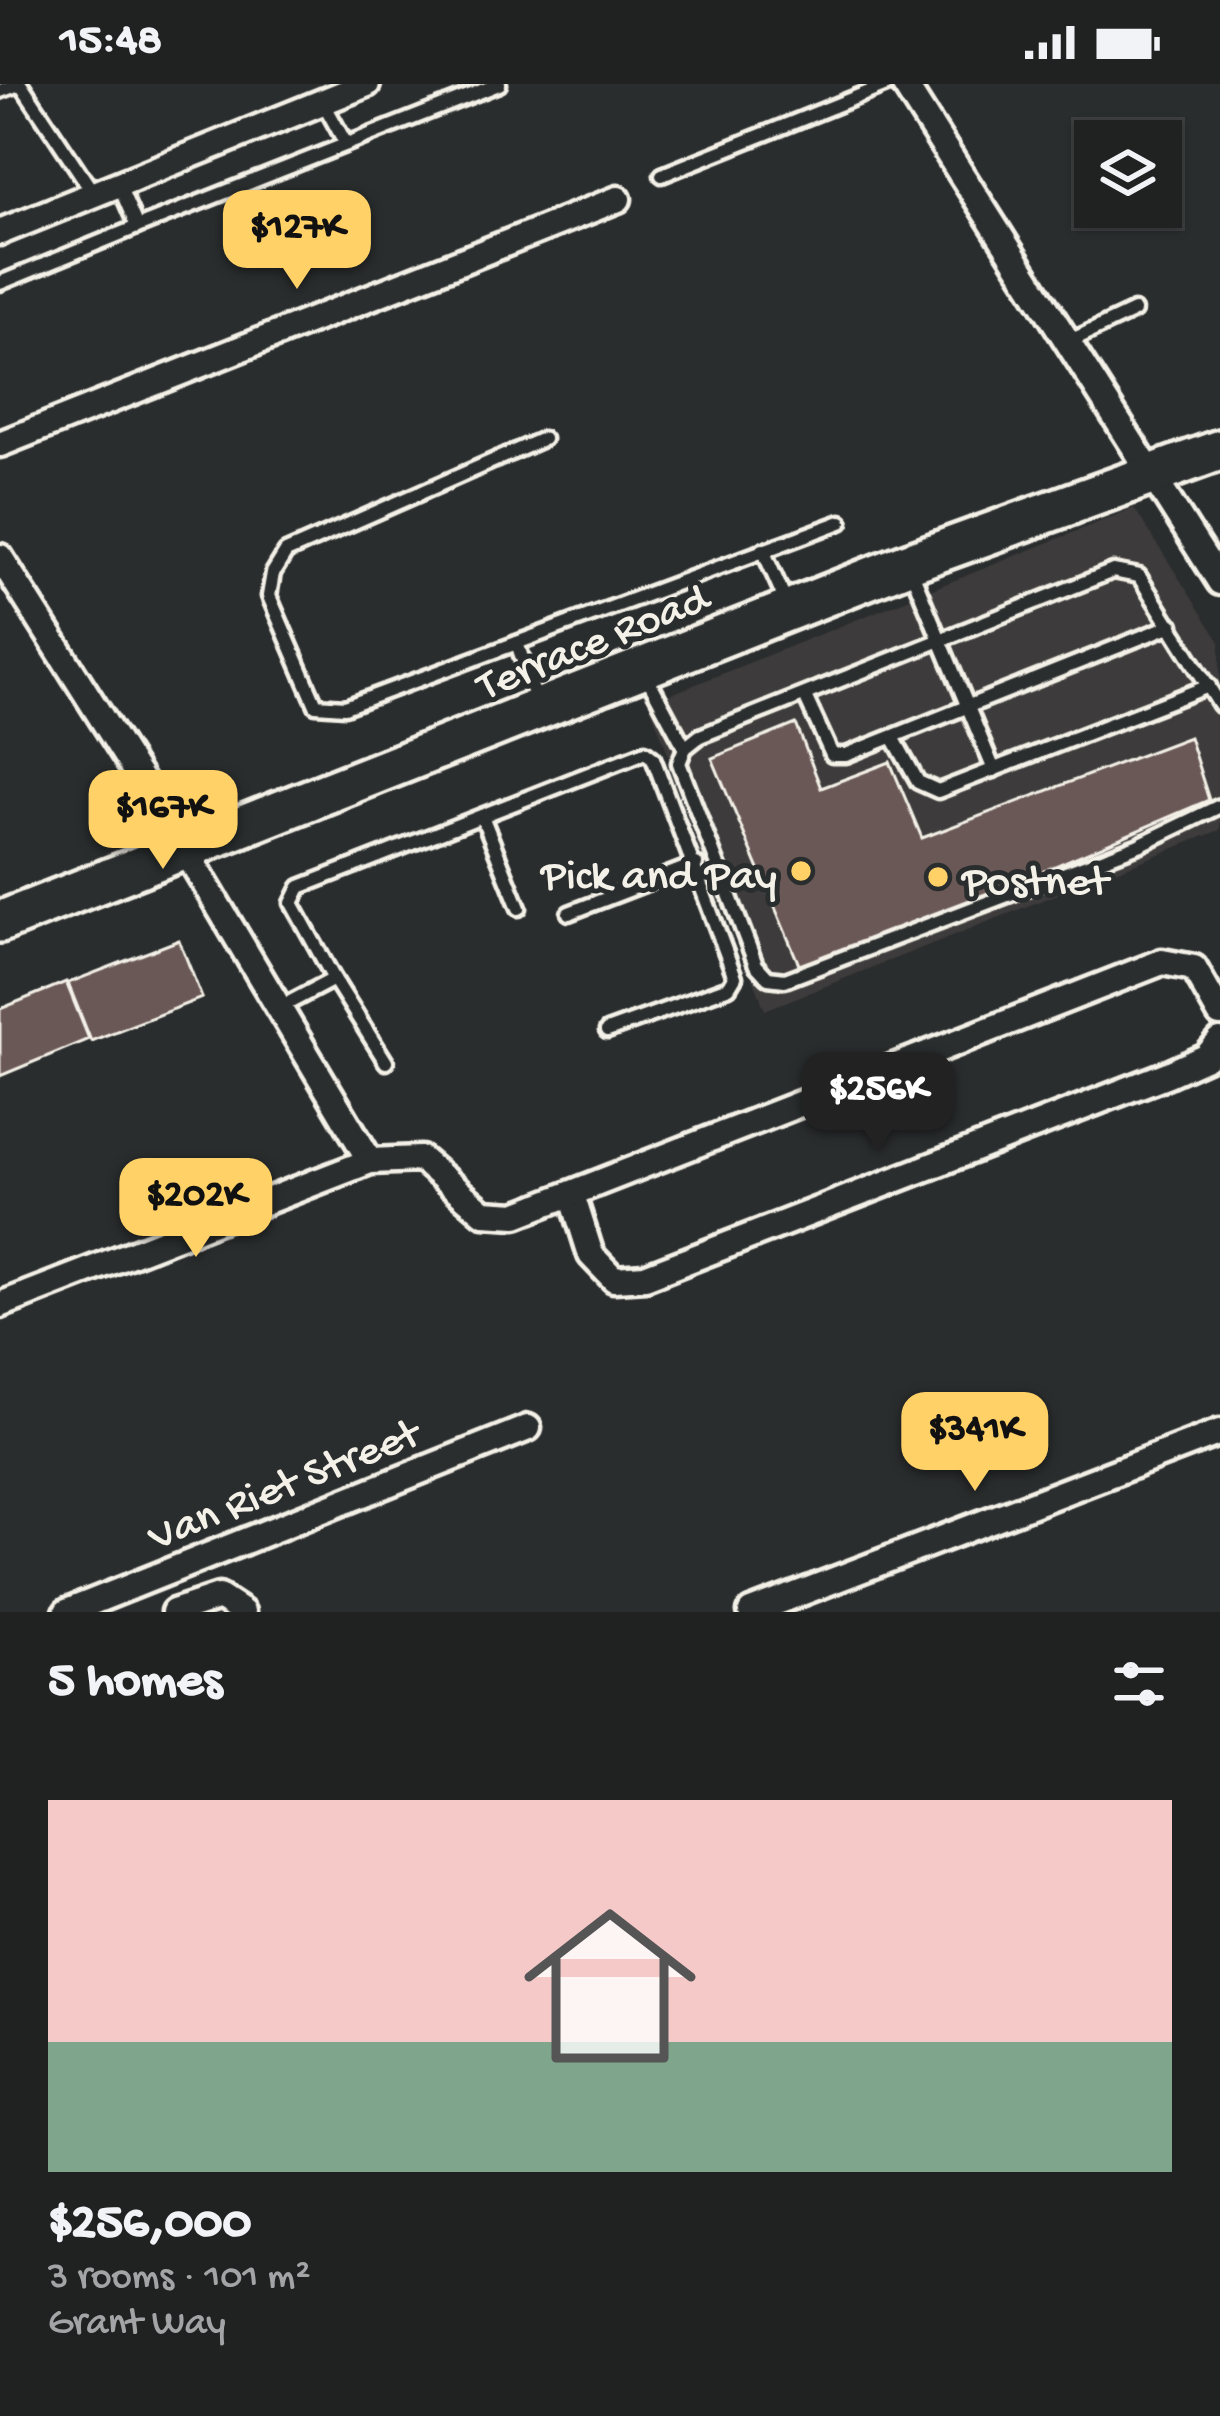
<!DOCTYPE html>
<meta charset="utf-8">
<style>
body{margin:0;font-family:"Gochi Hand",sans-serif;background:#2d2f2f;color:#f1f3f6;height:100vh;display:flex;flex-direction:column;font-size:45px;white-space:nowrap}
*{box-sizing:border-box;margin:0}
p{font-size:39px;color:#a2a4a5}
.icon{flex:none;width:66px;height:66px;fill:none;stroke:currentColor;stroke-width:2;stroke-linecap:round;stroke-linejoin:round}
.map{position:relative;height:1528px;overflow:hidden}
.side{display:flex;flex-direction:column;background:#202222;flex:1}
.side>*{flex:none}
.buttons{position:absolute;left:1074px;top:36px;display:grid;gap:24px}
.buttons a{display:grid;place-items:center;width:108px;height:108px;border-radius:0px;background:#202222;box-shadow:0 3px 9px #0004,0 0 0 3px #3d3f40;font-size:60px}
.price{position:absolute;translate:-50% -102px;padding:0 27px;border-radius:24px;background:#ffd166;color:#111;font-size:39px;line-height:78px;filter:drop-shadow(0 3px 6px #0008)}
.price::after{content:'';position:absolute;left:50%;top:72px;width:36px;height:27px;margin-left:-18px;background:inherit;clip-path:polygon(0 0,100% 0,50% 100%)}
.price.selected{background:#222;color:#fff}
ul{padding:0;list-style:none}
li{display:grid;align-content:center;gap:24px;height:636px;padding:0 48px}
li+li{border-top:3px solid #3d3f40}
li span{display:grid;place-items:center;height:372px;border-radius:0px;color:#555}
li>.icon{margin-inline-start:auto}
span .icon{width:216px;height:216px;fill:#fffc;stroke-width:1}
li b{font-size:51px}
h2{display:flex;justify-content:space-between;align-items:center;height:144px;padding:0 48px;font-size:51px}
.status{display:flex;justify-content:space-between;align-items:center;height:84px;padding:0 60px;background:#202222;direction:ltr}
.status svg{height:33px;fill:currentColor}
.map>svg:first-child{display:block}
.built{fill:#3e3a3a}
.building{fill:#6b5957;stroke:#f4f1e8;stroke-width:3}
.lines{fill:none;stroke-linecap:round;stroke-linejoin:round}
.service-casing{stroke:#f4f1e8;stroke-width:21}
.minor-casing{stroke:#f4f1e8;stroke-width:33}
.primary-casing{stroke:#f4f1e8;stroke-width:48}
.service{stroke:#2a2d2e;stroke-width:12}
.minor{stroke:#2a2d2e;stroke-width:24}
.primary{stroke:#2a2d2e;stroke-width:39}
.poi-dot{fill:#ffd166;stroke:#2a2d2e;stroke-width:4.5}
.labels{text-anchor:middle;stroke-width:10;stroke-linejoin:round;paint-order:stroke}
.street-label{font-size:45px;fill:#f4f1e8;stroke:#2a2d2e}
.poi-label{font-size:45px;fill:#f4f1e8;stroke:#2a2d2e;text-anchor:end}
</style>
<div class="status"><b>15:48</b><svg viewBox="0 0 49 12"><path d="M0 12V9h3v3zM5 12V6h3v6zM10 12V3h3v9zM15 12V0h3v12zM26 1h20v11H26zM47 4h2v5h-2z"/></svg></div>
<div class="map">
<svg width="1220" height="1528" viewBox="0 0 1220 1528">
<rect width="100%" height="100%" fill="#2a2d2e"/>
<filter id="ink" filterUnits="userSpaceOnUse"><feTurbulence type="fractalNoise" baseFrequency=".00833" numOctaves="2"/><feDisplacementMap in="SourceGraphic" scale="24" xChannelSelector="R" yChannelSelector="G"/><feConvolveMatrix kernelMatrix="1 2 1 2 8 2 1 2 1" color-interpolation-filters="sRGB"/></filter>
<g filter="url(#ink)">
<path class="built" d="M1134 424 1220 558V746L765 926 649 619Z"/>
<g class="building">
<path d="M796 640 821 704 890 678 922 754 1189 653 1209 716 803 890 712 674Z"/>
<path d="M179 856 202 914 91 957 68 899Z"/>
<path d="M66 898 89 955 0 992V925Z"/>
</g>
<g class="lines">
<g class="service-casing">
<g id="service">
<path d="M21 0 94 110"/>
<path d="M0 7 19 0"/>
<path d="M323 18 346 60"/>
<path d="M662 91 889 0"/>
<path d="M137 143 499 0"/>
<path d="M0 199 137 143 119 101"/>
<path d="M1068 258 1134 227"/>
<path d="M543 355 286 468 273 489 269 512 316 621 345 623 841 438"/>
<path d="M763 466 787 520"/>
<path d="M911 486 994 686"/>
<path d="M517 559 537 619"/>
<path d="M646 591 685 664"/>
<path d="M805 612 832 671H846L1172 541"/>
<path d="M1220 621 1139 492 1113 487 700 652 685 664 679 679 756 881 768 894 785 896 1139 761 1220 722"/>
<path d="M894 655 918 698 938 707 1209 602"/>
<path d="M482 732 519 824"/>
<path d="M569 829 696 780"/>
<path d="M334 895 386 978"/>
<path d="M279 924 334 895 292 819 300 803 645 668 653 674 735 893 729 903 607 947"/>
</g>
</g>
<g class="minor-casing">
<g id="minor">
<path d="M904 0 1220 498"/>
<path d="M0 148 367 0"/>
<path d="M0 360 618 115"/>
<path d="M0 473 185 766 370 1077"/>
<path d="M572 1111 591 1171 614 1195 645 1193 1168 990 1206 973 1220 957"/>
<path d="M0 1221 370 1077 421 1075 484 1129 516 1131 1162 878 1194 884 1220 930"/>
<path d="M67 1528 528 1344"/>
<path d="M174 1528 219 1513 242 1528"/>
<path d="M751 1528 1220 1348"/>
</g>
</g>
<g class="primary-casing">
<path id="primary" d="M0 838 908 479 1220 366"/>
</g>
<use href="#service" class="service"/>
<use href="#minor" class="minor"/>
<use href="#primary" class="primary"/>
</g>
</g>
<g class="poi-dot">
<circle cx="801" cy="787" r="12"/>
<circle cx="938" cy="793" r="12"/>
</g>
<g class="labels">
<g class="street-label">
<text transform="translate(591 554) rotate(-22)" y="16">Terrace Road</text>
<text transform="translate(282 1397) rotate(-22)" y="16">Van Riet Street</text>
</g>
<g class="poi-label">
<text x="777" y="803">Pick and Pay</text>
<text x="962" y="809" text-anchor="start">Postnet</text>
</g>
</g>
</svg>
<div class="buttons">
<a><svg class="icon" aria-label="layers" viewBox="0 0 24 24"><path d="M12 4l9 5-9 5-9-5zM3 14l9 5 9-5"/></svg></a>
</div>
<b class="price" style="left:297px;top:208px">$127K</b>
<b class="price" style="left:163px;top:788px">$167K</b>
<b class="price selected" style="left:878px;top:1070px">$256K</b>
<b class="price" style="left:196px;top:1176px">$202K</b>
<b class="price" style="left:975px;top:1410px">$341K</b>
</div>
<section class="side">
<h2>5 homes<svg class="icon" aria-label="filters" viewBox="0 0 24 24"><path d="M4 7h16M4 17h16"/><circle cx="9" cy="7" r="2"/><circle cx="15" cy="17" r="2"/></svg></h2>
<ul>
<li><span style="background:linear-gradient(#f6c9c9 65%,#7fa58c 0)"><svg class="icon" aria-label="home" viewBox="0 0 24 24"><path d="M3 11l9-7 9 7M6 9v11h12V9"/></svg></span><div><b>$256,000</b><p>3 rooms · 101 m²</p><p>Grant Way</p></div></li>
</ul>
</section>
